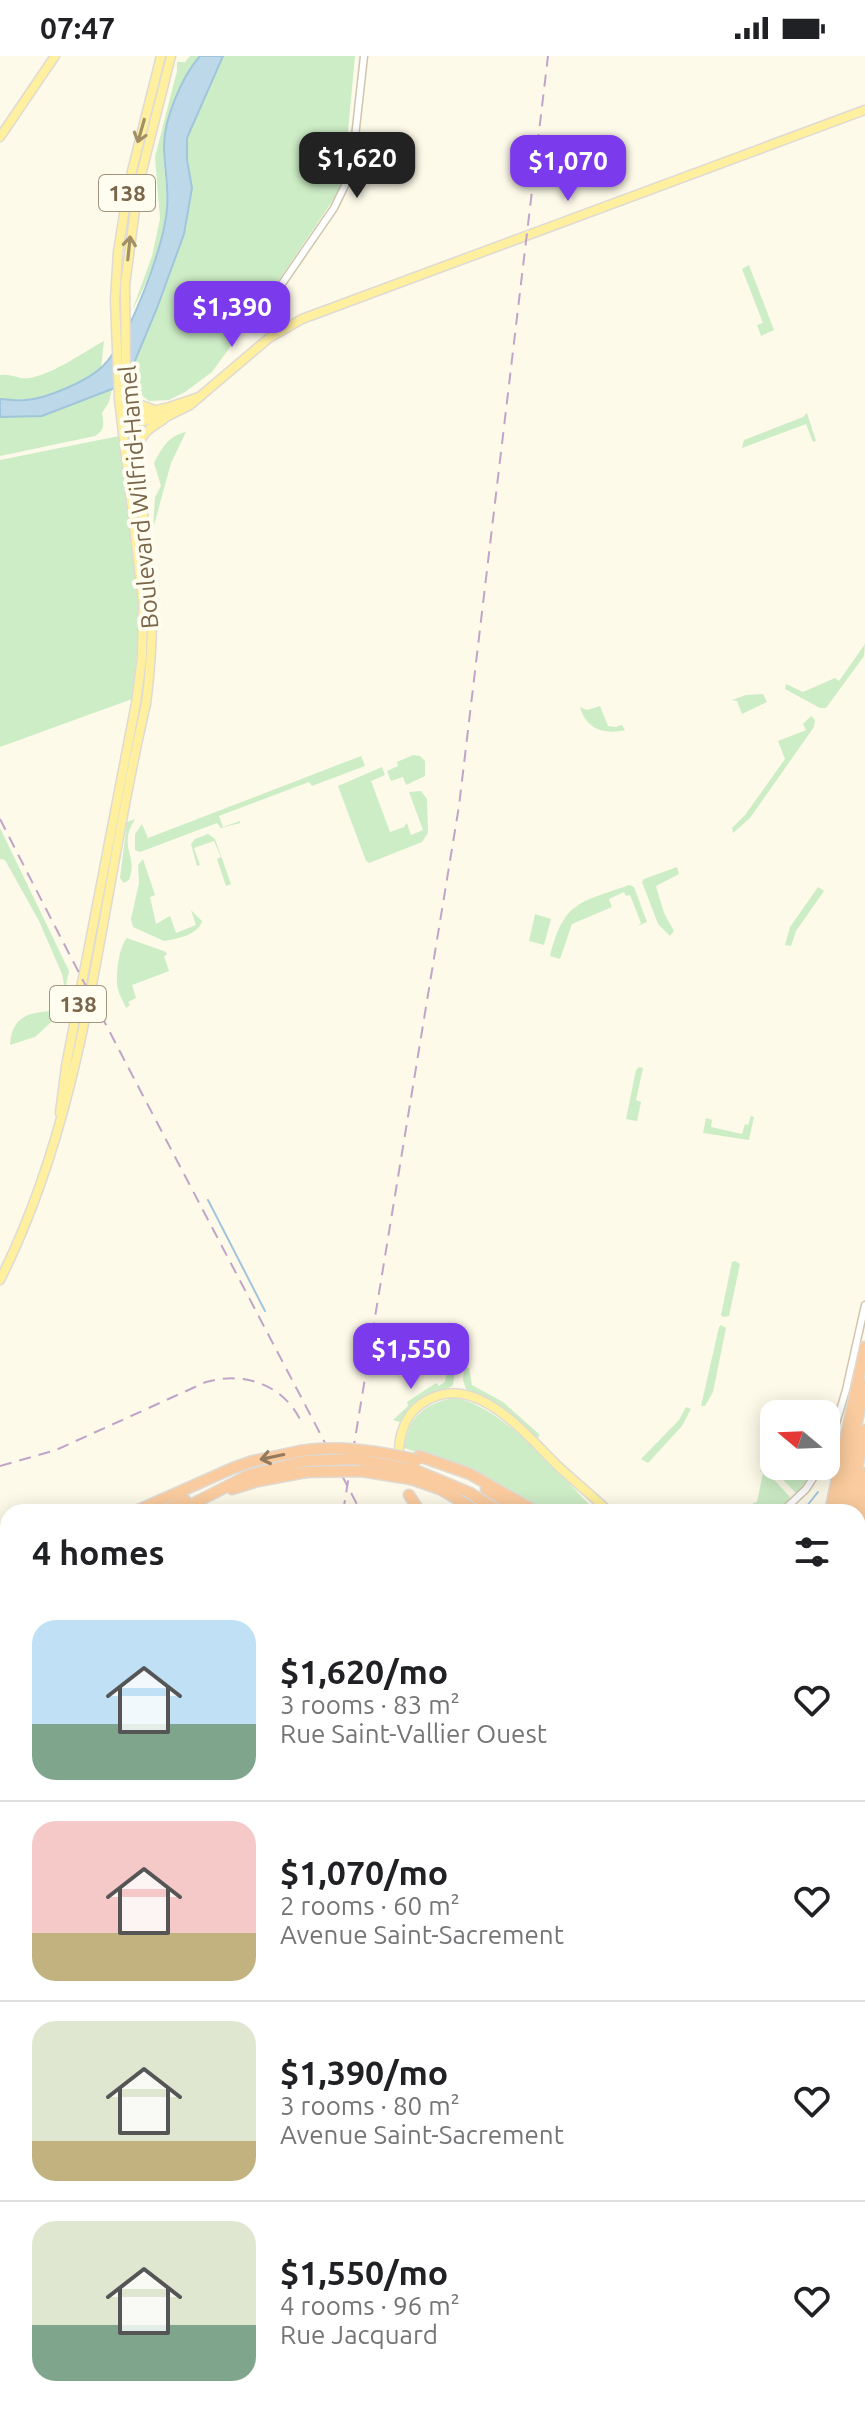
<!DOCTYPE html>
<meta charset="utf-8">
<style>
body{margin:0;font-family:Ubuntu,sans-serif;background:#f6f6f6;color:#202124;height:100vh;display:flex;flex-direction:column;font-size:30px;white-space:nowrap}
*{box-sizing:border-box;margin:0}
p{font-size:26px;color:#757577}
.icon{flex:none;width:44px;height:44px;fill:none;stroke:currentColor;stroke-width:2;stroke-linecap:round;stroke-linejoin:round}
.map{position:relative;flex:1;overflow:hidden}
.side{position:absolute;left:0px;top:1448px;width:866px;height:914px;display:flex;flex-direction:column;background:#fff;border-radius:24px 24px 0 0;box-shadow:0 4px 20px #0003}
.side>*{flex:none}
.needle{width:52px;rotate:289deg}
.tools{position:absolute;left:760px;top:1344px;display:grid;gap:16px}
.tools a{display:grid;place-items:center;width:80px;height:80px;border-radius:16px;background:#fff;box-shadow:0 4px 20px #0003;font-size:40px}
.price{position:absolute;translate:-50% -68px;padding:0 18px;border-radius:16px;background:#7c3aed;color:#fff;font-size:26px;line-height:52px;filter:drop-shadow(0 2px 4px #0008)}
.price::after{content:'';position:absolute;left:50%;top:48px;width:24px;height:18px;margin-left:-12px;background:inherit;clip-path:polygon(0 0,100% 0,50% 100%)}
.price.selected{background:#222;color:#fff}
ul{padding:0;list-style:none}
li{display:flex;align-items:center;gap:24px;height:200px;padding:0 32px}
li+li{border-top:2px solid #e0e0e0}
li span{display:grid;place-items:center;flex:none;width:224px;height:160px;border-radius:24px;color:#555}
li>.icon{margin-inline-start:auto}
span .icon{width:96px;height:96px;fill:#fffc;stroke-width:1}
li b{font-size:34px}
h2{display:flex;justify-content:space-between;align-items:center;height:96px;padding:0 32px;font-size:34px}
.status{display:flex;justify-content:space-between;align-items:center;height:56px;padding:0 40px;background:#fff;direction:ltr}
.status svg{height:22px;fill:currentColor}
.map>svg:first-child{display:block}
.green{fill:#cdedc6}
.water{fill:#bcd8e9;stroke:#a1c5db;stroke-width:2}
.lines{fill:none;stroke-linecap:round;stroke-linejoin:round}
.stream{stroke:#a1c5db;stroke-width:2}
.minor-casing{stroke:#d1c5ad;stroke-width:9}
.major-casing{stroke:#dfdad4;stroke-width:11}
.highway-casing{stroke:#dfdad4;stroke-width:13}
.minor{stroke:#fff;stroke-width:6}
.major{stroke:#fef09f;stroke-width:8}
.highway{stroke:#facb9e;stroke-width:10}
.rail{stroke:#c1a5c9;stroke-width:2;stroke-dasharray:12 8;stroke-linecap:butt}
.highway-bridge-casing{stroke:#dfdad4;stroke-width:13;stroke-linecap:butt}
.highway-bridge{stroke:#facb9e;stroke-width:10}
.oneway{stroke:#a28f64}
.oneway2{stroke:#947a5b}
.labels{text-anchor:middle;stroke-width:8;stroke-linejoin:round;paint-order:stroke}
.shield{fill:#fffdf0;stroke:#a2937c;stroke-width:2}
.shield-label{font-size:22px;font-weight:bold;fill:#7a664a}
.street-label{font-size:24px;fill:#7a664a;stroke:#fffdf0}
</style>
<div class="status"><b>07:47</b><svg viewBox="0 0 49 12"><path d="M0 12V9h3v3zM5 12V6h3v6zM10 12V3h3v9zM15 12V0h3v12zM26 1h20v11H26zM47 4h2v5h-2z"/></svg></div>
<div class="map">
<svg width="865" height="2361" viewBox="0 0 865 2361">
<rect width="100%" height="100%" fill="#fdfae9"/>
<g class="green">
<path d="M190 0H200C184 18 168 62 164 86 161 108 169 132 166 155 162 190 149 223 132 255L152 200 160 163 155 101 177 15V6H185Z"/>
<path d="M223 0H355L343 129 283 218 212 316 185 336 169 344 149 345 137 336V311L134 310 184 178 192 132 186 104 187 82Z"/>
<path d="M749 209 774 274 761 280 757 269 763 267 742 213Z"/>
<path d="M104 285 101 312C76 334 33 347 0 343V319C11 317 20 324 30 322 57 316 80 298 104 285Z"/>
<path d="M112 333 109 346 102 357C104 368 105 374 95 380L0 400V361L42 360Z"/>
<path d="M807 357 816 385 813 386 806 368 742 392 744 384 803 361Z"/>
<path d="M186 376 171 407 153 473 155 441 161 430 154 407C162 392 168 380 186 376Z"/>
<path d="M119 380 138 538 139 578 132 643 0 691V404Z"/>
<path d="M865 588 864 600 826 652H820L785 633 786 628 803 636 835 622 839 625Z"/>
<path d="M763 638 767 646 742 658 737 645 732 644 746 639Z"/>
<path d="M600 650 608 670 615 671 622 669 625 674C604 679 586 673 580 651L587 654Z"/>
<path d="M811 660 815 664 814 671 750 762 733 777 732 772 745 759 785 703 778 685 806 674 803 668Z"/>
<path d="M413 699 420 700 425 705V720L406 729 403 721 391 725 387 715 398 710 397 706Z"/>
<path d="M361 700 365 710 312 730 309 726 219 760 223 771 240 765V767L221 772 217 767 140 796 135 794V778L142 768 148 782Z"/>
<path d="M382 711 385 719 371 725 390 776 404 771 407 767 411 779 423 774 409 736 421 735 427 743 428 777 422 786 369 807 366 805 338 730Z"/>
<path d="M135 763C117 792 139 799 129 824L124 827 120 822 127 766Z"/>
<path d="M0 772 69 915 60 958 35 981 10 989C12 957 32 957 58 954L64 928 62 918 39 865 5 804 0 803Z"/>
<path d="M208 778 215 783 231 828 226 830 217 803 221 801 214 785 194 792 200 809 197 810 191 788 195 783Z"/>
<path d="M143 803 155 839 150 841 156 868 170 860 176 877 196 869 191 854 202 865C199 878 178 883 164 885L133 871 131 863 139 827 138 809Z"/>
<path d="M677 811 679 818 656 830 664 857 674 875 670 880 658 868 642 826 644 823Z"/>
<path d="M629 829 634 831 647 866 638 870 641 867 630 839 626 840 624 836 609 843 612 851 572 868 560 903 550 900C564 845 579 847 629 829Z"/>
<path d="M818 831 824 835 796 875 791 890 785 889 790 871Z"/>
<path d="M535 858 551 863 544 889 529 885Z"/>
<path d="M127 882 166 896 167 899 164 900 169 915 132 929 136 942 128 946 130 949 126 952C124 946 119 939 118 933 115 921 119 890 127 882Z"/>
<path d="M639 1011 643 1012 636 1044 641 1046 637 1065 626 1063 636 1014Z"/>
<path d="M751 1060 754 1061 749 1084 703 1077 706 1062 712 1064 711 1071 742 1078 745 1068 748 1069Z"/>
<path d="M735 1205 740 1208 729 1260 723 1261 721 1259 732 1206Z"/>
<path d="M721 1269 726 1272 713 1336 705 1350H701L719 1271Z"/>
<path d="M452 1293 458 1294 453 1329C447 1334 442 1334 435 1336 419 1341 408 1353 400 1366L393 1364 408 1350 407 1346 436 1327 439 1330 445 1326Z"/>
<path d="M464 1311 469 1312 472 1329 503 1346 539 1378V1381L535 1382 499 1350 466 1333 463 1324Z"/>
<path d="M454 1342C501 1348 558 1418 592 1451V1456H543L503 1430 469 1413 404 1392C408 1362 424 1347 454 1342Z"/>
<path d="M686 1351 691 1353 682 1370 648 1407 641 1403 679 1364Z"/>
<path d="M764 1402H768L767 1406 774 1408V1410L799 1413 803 1410H817L798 1436H795L767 1408 763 1403Z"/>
<path d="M763 1412 790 1441 789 1445C776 1455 768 1461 752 1452L753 1447 757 1446 763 1417 760 1415Z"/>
<path d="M865 1569V1687H858V1572Z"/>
</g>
<path class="water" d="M200 0H223L187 82V104L192 132 184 178 157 252 127 324 112 333 42 360 0 361V343C8 343 17 345 25 344 46 343 88 325 103 310 130 283 164 190 167 152 169 131 164 111 164 90 164 63 182 20 200 0Z"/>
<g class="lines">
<g class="stream">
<path d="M208 1144 265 1255"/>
<path d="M802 1456 818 1436"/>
<path d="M858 1643 865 1627"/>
</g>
<g class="minor-casing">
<g id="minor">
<path d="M284 272C278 259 272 249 277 235L334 152 351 117 364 0"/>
<path d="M826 1401 846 1334 865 1249"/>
<path d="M782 1456 806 1433 821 1410"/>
<path d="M858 1759 865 1763"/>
<path d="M858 1826 865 1793"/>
<path d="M313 2361 314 2354"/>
</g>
</g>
<g class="major-casing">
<g id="major">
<path d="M0 81 55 0"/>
<path d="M130 335 138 348 152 353"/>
<path d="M128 361 169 351 199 341"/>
<path d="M129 368 168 360 190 349 269 282 302 263 865 54"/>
<path d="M139 394C140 376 151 372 164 363"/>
<path d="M60 1057 66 1010 136 647 142 601 143 547 119 343 115 244 118 196 129 127 161 0"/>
<path d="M0 1224C90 1045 100 841 146 648 152 602 154 558 150 512L126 327 125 229 138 131 171 0"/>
<path d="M399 1402C398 1382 404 1360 421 1348 473 1311 525 1378 559 1411 575 1426 593 1440 609 1456"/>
</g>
</g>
<g class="highway-casing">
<g id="highway">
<path d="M419 1400 470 1418 537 1456"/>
<path d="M415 1414 470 1437 500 1456"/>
<path d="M411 1423 440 1433 479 1456"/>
<path d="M232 1433 258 1425 306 1416"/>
<path d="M486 1433 521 1456"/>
<path d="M409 1439 420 1456"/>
<path d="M134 1456 233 1412 253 1405 300 1395"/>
<path d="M162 1456 185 1444"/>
<path d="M177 1456 249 1419 305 1405"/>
<path d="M604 1456 608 1455"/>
<path d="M830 1456 865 1291"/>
<path d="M838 1456 865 1328"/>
<path d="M848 1456 865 1374"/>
<path d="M857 1456 865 1417"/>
<path d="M858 1474 862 1448"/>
<path d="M0 1485H8"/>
<path d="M0 1496H8"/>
<path d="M0 1506H8"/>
<path d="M0 1517H8"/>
<path d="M858 1525 865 1536"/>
<path d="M858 1568 865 1565"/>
<path d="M858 1691H865"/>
<path d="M858 1701 865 1705"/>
<path d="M858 1713 865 1717"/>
<path d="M683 2354V2361"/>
<path d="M693 2354V2361"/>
</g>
</g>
<use href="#minor" class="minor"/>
<use href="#major" class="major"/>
<use href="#highway" class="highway"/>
<g class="rail">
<path d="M0 763C118 995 241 1225 361 1456"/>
<path d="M0 1410 56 1394 206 1326C246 1315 284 1329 302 1367"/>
<path d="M343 1456 459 750 548 0"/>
<path d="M858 1737 865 1741"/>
<path d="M201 2361 202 2354"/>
</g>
<g class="highway-bridge-casing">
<g id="highway-bridge">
<path d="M300 1395C340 1389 378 1395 418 1404"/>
<path d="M305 1405 355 1403 415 1414"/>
<path d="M306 1416 361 1415 411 1423"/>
</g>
</g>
<use href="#highway-bridge" class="highway-bridge"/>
</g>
<defs><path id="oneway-shaft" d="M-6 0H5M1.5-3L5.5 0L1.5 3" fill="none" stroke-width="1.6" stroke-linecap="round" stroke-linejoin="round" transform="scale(2)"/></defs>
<g class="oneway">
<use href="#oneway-shaft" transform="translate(141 75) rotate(106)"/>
<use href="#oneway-shaft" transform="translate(129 192) rotate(-84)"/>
</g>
<use class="oneway2" href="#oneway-shaft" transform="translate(272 1401) rotate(168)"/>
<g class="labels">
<g class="shield">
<rect x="99" y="119" width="56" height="36" rx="6"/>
<rect x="50" y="930" width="56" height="36" rx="6"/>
</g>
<g class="shield-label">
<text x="127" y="145">138</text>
<text x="78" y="956">138</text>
</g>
<g class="street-label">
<text transform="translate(139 441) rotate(-95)" y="8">Boulevard Wilfrid-Hamel</text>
</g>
</g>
</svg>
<div class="tools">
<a><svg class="needle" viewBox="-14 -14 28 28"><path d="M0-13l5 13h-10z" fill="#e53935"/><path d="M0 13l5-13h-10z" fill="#757577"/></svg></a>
</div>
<b class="price selected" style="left:357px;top:144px">$1,620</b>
<b class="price" style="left:568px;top:147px">$1,070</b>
<b class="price" style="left:232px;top:293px">$1,390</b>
<b class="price" style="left:411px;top:1335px">$1,550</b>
<section class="side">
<h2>4 homes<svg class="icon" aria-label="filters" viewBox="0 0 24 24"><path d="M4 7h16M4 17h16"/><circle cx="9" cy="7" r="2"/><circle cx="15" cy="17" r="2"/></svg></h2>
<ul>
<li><span style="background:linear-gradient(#bfe0f5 65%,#7fa58c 0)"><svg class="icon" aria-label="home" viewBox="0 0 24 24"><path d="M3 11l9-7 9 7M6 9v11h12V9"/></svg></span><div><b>$1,620/mo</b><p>3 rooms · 83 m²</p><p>Rue Saint-Vallier Ouest</p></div><svg class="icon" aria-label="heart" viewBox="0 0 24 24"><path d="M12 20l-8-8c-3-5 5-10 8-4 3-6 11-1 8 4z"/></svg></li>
<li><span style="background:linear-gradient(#f6c9c9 70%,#c2b280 0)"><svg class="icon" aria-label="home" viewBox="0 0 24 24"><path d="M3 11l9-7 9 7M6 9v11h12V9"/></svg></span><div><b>$1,070/mo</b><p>2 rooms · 60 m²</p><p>Avenue Saint-Sacrement</p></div><svg class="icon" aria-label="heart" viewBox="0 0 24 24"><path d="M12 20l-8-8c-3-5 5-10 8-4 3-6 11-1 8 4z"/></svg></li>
<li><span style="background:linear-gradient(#dfe7d0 75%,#c2b280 0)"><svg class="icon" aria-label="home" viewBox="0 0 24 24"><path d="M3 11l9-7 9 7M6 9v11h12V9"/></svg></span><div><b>$1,390/mo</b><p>3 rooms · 80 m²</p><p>Avenue Saint-Sacrement</p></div><svg class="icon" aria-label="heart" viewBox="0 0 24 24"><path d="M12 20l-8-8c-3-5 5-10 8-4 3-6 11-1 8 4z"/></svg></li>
<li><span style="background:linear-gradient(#dfe7d0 65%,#7fa58c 0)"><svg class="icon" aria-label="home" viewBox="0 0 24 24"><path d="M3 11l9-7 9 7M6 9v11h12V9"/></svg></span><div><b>$1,550/mo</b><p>4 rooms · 96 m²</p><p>Rue Jacquard</p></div><svg class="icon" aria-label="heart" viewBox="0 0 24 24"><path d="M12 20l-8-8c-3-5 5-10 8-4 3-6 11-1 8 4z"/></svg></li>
</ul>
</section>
</div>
